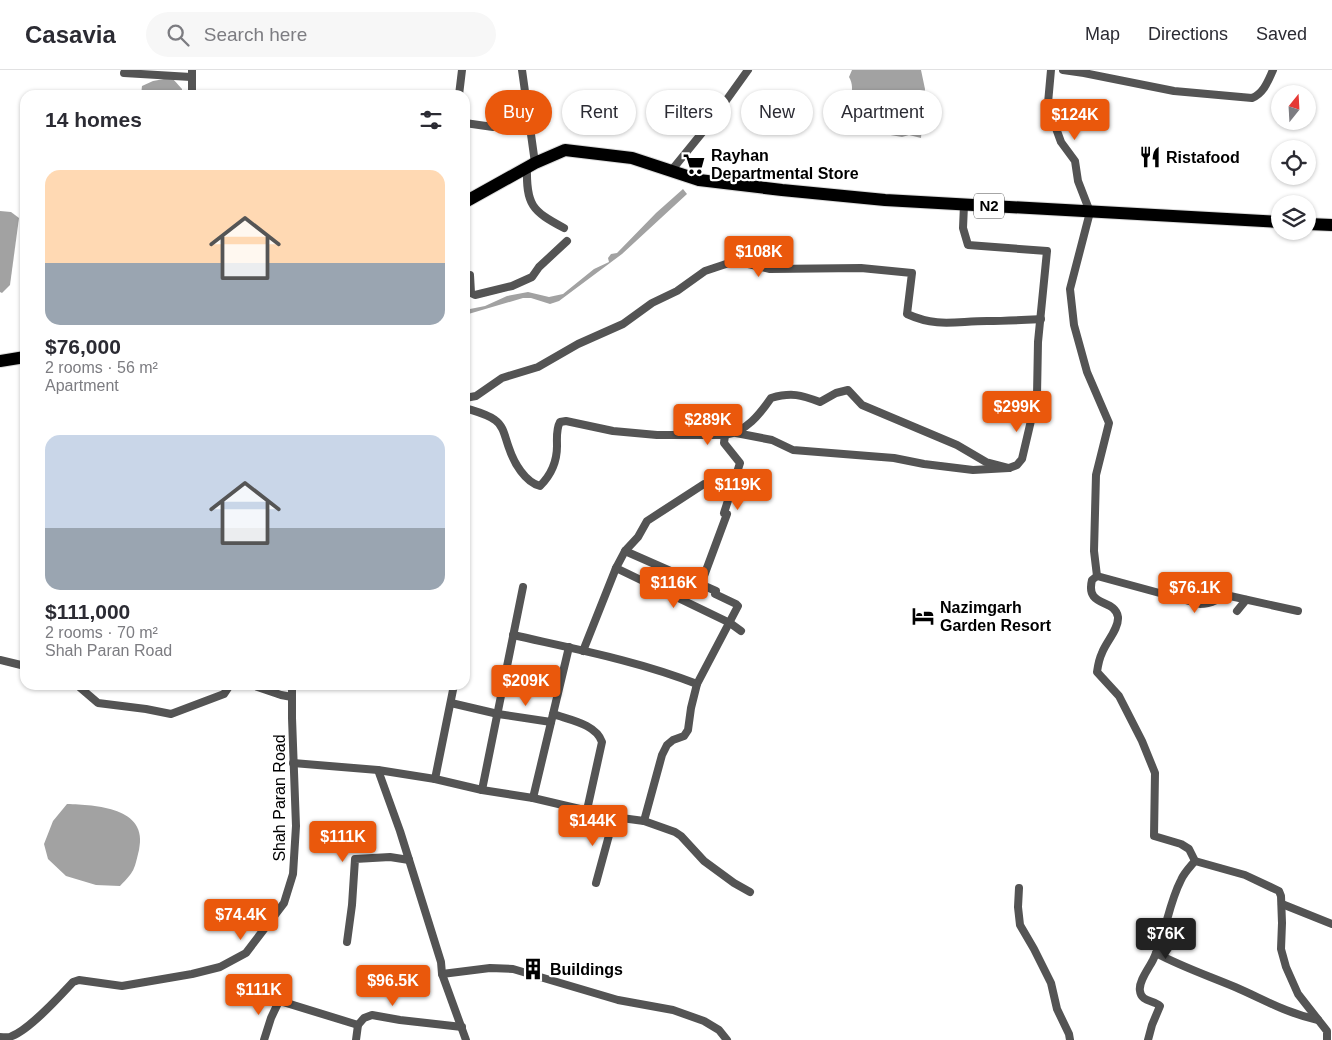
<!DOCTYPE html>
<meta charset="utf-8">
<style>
body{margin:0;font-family:Arial,sans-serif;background:#f7f7f7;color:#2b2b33;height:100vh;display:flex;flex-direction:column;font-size:19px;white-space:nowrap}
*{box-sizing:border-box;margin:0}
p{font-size:16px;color:#7c7c81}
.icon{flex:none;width:28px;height:28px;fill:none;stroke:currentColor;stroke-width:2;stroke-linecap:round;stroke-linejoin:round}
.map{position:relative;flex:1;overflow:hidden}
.details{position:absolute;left:20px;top:20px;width:450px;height:600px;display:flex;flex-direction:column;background:#fff;border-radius:15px;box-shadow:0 1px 4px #0004}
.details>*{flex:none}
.top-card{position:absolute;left:485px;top:20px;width:475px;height:45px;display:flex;gap:10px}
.needle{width:32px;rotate:18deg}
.buttons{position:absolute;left:1271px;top:15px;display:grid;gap:10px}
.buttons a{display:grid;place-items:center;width:45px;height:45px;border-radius:50%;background:#fff;box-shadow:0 1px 4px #0004;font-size:25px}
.price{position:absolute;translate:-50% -42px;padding:0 11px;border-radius:5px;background:#ea580c;color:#fff;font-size:16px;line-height:32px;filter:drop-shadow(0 1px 2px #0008)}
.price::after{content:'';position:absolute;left:50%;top:30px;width:15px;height:11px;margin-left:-8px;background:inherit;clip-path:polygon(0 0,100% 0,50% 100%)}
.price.current{background:#222;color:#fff}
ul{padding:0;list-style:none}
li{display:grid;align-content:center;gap:10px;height:265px;padding:0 25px}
li span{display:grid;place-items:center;height:155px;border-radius:15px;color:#555}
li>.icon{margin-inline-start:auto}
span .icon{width:90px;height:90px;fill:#fffc;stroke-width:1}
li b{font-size:21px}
h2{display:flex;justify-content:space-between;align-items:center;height:60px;padding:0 25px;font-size:21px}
.chip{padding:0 18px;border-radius:22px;background:#fff;box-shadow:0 1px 4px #0004;font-size:18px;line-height:45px}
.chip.current{background:#ea580c;color:#fff}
header{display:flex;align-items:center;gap:30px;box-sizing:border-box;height:70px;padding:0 25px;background:#fff;border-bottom:1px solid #e1e1e2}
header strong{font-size:24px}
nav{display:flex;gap:28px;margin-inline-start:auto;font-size:18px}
.search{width:350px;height:45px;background:#f7f7f7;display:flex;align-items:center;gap:12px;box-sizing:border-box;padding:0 18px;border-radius:28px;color:#7c7c81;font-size:19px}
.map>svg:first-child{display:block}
.water{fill:#a2a2a2}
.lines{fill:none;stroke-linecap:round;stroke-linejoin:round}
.trunk-casing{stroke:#dbdbdb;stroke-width:14}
.minor{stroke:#545454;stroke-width:8}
.trunk{stroke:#000;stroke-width:12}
.labels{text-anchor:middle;stroke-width:4.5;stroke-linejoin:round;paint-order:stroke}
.shield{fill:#fff;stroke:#4c4c4c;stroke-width:1}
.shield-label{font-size:15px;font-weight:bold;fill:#000}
.poi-label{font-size:16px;font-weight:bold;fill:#000;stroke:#fff;text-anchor:start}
.street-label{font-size:16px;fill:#000;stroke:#fff}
</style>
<header>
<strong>Casavia</strong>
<div class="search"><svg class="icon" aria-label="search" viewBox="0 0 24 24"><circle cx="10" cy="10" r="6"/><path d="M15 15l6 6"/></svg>Search here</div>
<nav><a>Map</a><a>Directions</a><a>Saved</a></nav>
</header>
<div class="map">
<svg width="1332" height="970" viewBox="0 0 1332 970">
<rect width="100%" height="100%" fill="#fff"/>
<g class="water">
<path d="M852 0H921L925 19 921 68 909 65 902 67 879 63H854L842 59 845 52 851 46C846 31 857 21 849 7Z"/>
<path d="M164 9H173L182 19V25H141L142 16 153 11Z"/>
<path d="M683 119 687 124 622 184 559 231 550 234 531 228H523L465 245V240L485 236 507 226 528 222 549 227 563 224 594 199 609 192 608 188 611 184 617 183 656 143Z"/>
<path d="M0 141 11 142 19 148 10 215 2 223 0 222Z"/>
<path d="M67 734C95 735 149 737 139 780 134 800 135 801 120 816L96 815 66 806 48 789 44 774 53 751Z"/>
</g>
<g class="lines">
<g class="trunk-casing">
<g id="trunk">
<path d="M465 132 535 93 565 80 632 88 699 110 782 120 885 130 1280 152"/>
<path d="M1308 154 1332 155"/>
<path d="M0 291 25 287"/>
</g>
</g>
<g class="minor">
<path d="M522 0 535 93"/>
<path d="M1051 0 1048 33 1050 42 1061 72 1075 91 1078 111 1090 142 1070 219 1074 255 1087 302 1109 353 1096 405 1094 481 1097 506 1092 510C1085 538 1115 528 1118 547 1119 559 1106 572 1102 583 1099 589 1098 595 1097 602L1119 626 1142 671 1155 703 1154 766 1181 774 1189 779 1195 791 1245 805 1279 821 1281 826 1282 853 1281 879 1286 897 1298 924 1327 961V970"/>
<path d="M1063 0 1084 3 1174 21 1252 28C1264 23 1268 11 1273 0"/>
<path d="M124 3 191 7"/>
<path d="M192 25V0"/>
<path d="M459 25 462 0"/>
<path d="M465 53 493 57"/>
<path d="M527 97C526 135 532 141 564 158"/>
<path d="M671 101 710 53 748 0"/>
<path d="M465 205H470L471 223 475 225 512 216 532 207 539 197 567 171"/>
<path d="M465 328 476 326 502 308 538 297 578 274 623 254 652 233 677 221 705 201 735 191 770 199 861 198 912 203 907 244C938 258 956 251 987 251 1006 251 1023 250 1041 249"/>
<path d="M465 338C474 341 487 344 495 350 504 356 505 368 509 378 514 393 525 412 540 416 551 405 557 392 557 376 557 368 556 359 560 352L566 351 613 361 657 365H725C746 362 760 344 771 328 792 322 801 325 820 332L836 323 848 320 862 335 957 375 986 392 1009 398"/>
<path d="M736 363 772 370 793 380 894 388 924 394 973 400 1009 398 1017 395 1022 389 1037 325 1038 272 1047 181 968 175 963 158 964 135"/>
<path d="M625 481 716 521 715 524 736 534 738 536 697 614 691 638 688 660 684 666 673 670 667 675 662 685 644 751"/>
<path d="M616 498 730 553 741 561"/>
<path d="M1097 506 1200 534C1215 534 1216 527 1230 526L1298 541"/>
<path d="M701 514 727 444 724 443 740 393 724 373 725 365"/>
<path d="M1237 541 1246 530"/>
<path d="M465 544V552"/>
<path d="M513 565C575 579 639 591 697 614"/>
<path d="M583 581 616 498 625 481 638 467 647 451 704 414 732 419"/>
<path d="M0 590 25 596"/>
<path d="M77 615 98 633 146 639 171 644 224 624 230 615"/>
<path d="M252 615 281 625 292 627"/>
<path d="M451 633 498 644 551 652"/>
<path d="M553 644C570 650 596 654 602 672L587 740"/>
<path d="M293 693 378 700 435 709 482 720 533 728 614 747 644 751 675 762 681 766 704 791 734 813 750 822"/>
<path d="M378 700 400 761 441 892 442 904 466 970"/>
<path d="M435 709 454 615"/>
<path d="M482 720 523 517"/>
<path d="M533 728 569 577"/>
<path d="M596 813 614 747"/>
<path d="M1019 818 1018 837 1020 855 1034 879 1051 913 1057 939 1069 964 1070 970"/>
<path d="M1282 834 1332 854"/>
<path d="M347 872 352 835 355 789 390 787 409 790"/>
<path d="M1156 883C1182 897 1209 906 1235 917 1265 930 1286 943 1318 950"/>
<path d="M442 904 490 898 513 899 618 930 673 940 704 951 719 960 727 970"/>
<path d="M241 919 358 955"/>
<path d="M0 967C4 967 9 968 12 966 30 959 59 927 73 912L79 910 122 916 192 904 220 897 246 883 284 833 293 804 296 756 292 648V615"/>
<path d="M264 970 271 948 279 931"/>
<path d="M356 970 358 955 364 948 372 945 400 950 462 957"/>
<path d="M1148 970 1152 955 1160 936C1154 930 1141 932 1140 921 1138 912 1149 898 1153 890 1166 864 1168 835 1181 810 1184 803 1190 797 1195 791"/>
</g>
<use href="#trunk" class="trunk"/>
</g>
<defs>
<g id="restaurant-bare" transform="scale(1.725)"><path d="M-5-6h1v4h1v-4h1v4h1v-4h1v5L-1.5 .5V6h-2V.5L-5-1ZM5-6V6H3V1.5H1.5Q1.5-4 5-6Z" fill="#000" stroke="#fff" stroke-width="2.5" paint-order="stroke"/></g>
<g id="supermarket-bare" transform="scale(1.725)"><path d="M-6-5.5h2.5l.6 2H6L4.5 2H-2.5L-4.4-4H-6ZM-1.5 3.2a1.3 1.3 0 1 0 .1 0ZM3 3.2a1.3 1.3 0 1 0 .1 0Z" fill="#000" stroke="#fff" stroke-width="2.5" paint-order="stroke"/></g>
<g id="hotel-bare" transform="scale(1.725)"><path d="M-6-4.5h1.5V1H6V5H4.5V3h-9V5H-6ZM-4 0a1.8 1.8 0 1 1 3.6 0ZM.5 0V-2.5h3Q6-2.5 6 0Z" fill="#000" stroke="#fff" stroke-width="2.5" paint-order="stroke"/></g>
<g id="building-bare" transform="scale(1.725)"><path d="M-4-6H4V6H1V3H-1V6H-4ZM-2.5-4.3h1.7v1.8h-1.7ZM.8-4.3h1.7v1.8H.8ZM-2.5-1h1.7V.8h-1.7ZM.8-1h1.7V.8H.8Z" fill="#000" stroke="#fff" stroke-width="2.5" paint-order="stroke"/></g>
</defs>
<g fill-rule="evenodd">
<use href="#restaurant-bare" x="1150" y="87"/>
<use href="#supermarket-bare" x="694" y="94"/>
<use href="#hotel-bare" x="923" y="546"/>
<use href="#building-bare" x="533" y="899"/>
</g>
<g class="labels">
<rect class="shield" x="974" y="123.5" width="30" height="25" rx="4"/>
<g class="shield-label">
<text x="989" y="141">N2</text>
</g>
<g class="poi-label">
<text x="711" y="91">Rayhan<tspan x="711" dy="18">Departmental Store</tspan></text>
<text x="1166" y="93">Ristafood</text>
<text x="940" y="543">Nazimgarh<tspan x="940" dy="18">Garden Resort</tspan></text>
<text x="550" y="905">Buildings</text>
</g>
<g class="street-label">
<text transform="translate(279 728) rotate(-90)" y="6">Shah Paran Road</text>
</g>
</g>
</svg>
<div class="buttons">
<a><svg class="needle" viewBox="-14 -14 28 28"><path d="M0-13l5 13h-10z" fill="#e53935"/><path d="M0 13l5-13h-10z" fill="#7c7c81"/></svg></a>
<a><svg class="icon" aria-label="locate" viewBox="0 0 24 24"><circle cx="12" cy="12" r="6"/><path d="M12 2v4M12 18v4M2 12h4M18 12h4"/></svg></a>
<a><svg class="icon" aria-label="layers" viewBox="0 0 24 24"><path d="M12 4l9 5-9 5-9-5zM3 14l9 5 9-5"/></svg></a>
</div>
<b class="price" style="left:1075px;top:71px">$124K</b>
<b class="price" style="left:759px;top:208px">$108K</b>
<b class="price" style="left:1017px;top:363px">$299K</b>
<b class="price" style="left:708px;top:376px">$289K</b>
<b class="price" style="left:738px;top:441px">$119K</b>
<b class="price" style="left:674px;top:539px">$116K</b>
<b class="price" style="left:1195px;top:544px">$76.1K</b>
<b class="price" style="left:526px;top:637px">$209K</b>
<b class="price" style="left:593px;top:777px">$144K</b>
<b class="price" style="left:343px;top:793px">$111K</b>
<b class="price" style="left:241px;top:871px">$74.4K</b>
<b class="price current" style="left:1166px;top:890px">$76K</b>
<b class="price" style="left:393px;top:937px">$96.5K</b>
<b class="price" style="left:259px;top:946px">$111K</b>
<div class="top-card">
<a class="chip current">Buy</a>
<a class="chip">Rent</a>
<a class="chip">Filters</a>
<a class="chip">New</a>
<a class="chip">Apartment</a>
</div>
<section class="details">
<h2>14 homes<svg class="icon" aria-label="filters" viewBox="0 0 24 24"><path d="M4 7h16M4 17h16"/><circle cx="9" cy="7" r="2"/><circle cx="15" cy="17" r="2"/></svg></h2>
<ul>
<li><span style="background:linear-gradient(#ffd9b3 60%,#9aa5b1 0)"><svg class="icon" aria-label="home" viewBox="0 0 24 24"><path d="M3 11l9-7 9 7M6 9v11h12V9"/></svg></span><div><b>$76,000</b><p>2 rooms · 56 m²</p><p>Apartment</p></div></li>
<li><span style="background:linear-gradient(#c9d6e8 60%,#9aa5b1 0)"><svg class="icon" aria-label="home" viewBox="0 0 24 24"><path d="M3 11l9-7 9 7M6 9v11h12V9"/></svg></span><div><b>$111,000</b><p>2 rooms · 70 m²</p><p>Shah Paran Road</p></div></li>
</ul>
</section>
</div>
